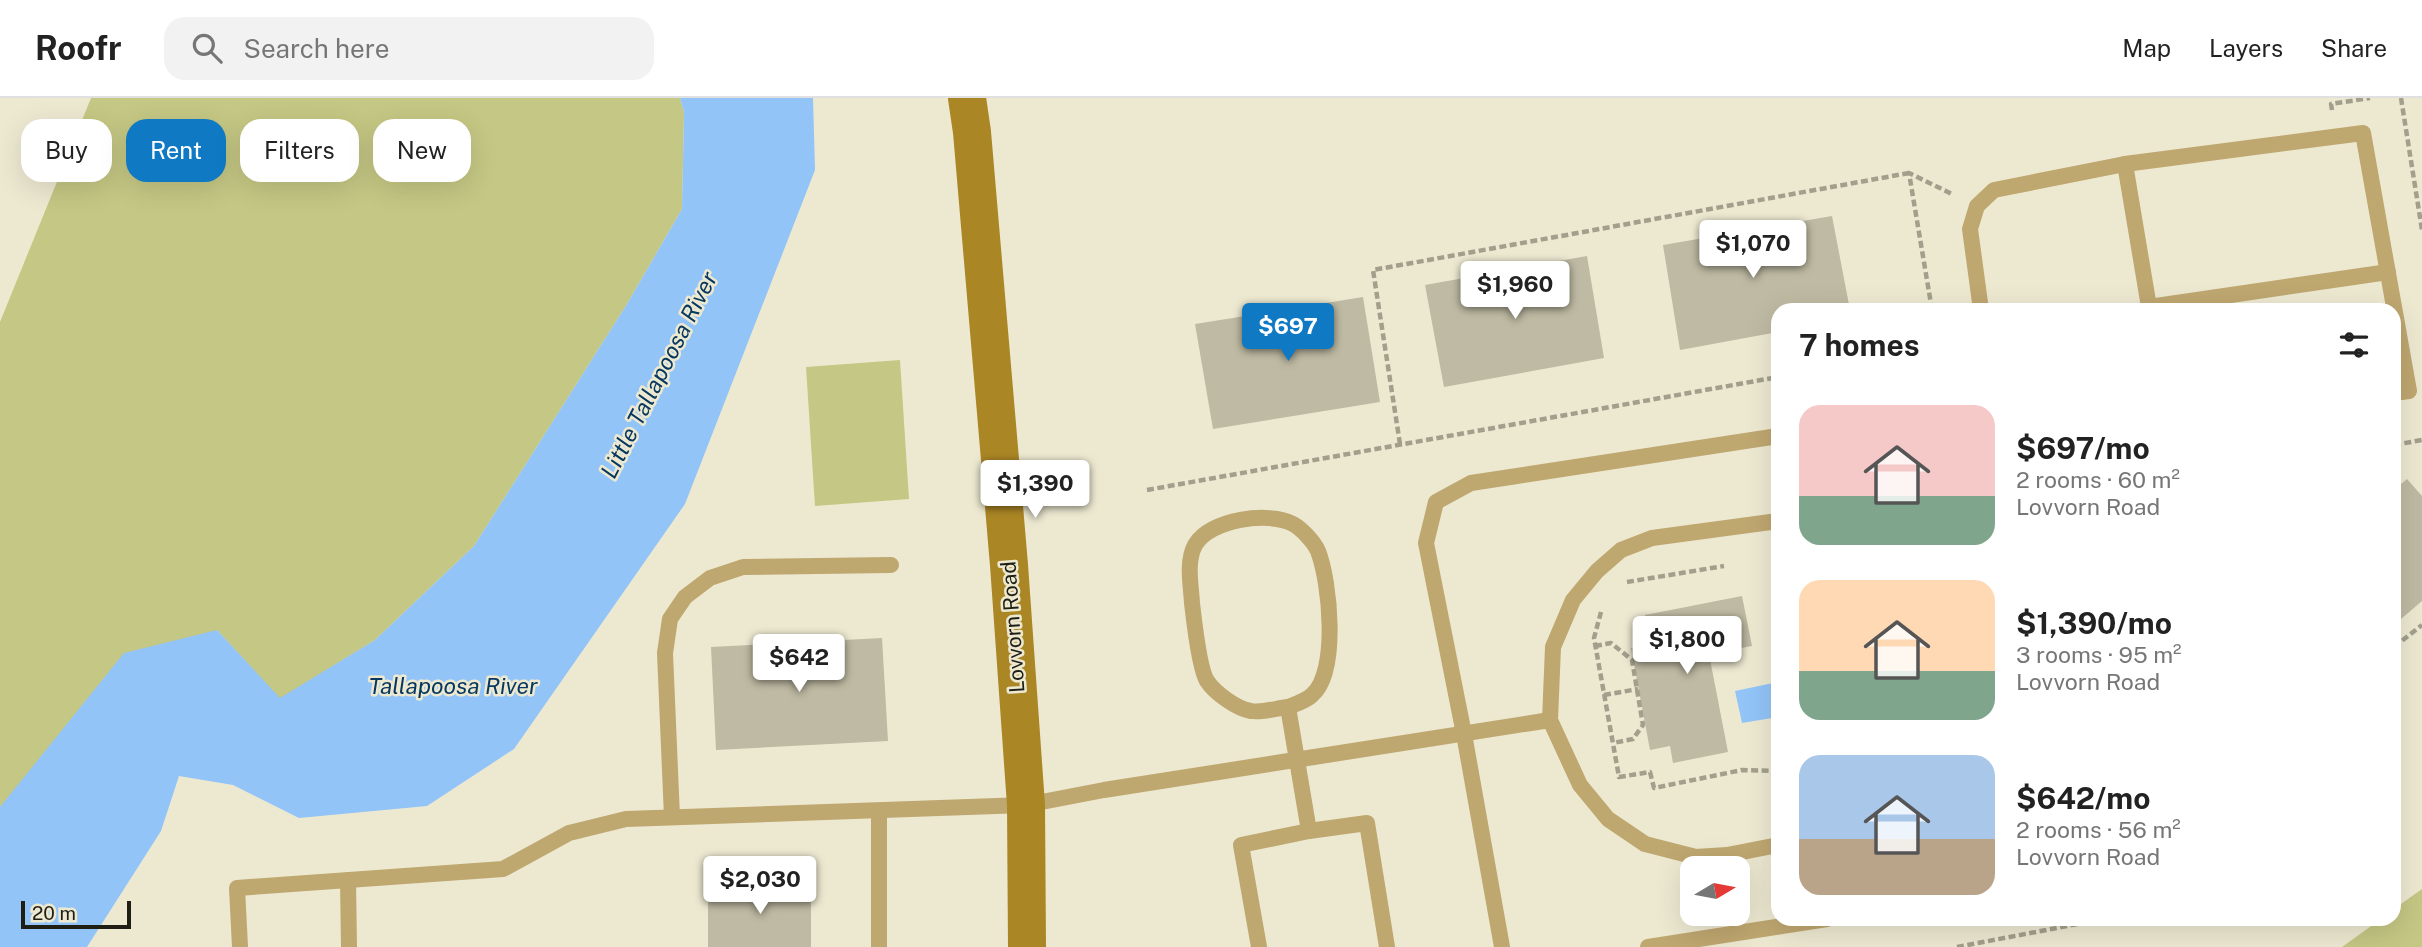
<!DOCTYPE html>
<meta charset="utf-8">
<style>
body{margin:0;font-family:"Public Sans",sans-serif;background:#f2f2f2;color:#222;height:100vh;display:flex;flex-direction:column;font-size:26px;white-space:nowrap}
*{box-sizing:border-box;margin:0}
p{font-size:23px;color:#767676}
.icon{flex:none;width:38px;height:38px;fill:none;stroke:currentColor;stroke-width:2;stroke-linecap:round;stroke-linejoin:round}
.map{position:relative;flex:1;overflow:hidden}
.details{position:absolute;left:1771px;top:205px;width:630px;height:623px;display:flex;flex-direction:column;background:#fff;border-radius:21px;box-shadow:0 7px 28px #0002}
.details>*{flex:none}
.guide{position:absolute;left:21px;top:21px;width:665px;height:63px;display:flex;gap:14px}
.needle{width:46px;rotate:80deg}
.tools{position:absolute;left:1680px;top:758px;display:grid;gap:14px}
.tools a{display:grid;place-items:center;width:70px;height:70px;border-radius:14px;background:#fff;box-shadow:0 7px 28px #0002;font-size:35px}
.scale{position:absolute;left:21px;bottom:18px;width:110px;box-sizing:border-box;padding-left:7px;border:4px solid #1f1e15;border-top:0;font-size:19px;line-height:24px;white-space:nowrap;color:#1f1e15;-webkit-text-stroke:5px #ede9d1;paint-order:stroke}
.price{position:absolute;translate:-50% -60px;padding:0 16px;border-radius:7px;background:#fff;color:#222;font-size:23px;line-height:46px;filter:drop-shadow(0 2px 4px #0008)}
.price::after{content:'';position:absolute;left:50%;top:42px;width:21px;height:16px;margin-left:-10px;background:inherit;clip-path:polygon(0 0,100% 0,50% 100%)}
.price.selected{background:#0f79c4;color:#fff}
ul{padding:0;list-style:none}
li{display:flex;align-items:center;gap:21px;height:175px;padding:0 28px}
li span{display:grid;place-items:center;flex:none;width:196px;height:140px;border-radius:21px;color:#555}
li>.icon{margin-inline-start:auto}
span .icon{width:84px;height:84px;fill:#fffc;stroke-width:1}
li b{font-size:30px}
h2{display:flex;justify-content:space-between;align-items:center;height:84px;padding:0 28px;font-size:30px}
.chip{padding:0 24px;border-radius:21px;background:#fff;box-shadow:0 7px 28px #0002;font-size:24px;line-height:63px}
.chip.selected{background:#0f79c4;color:#fff}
header{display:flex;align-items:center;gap:42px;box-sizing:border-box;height:98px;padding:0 35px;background:#fff;border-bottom:2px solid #e0e0e0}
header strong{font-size:33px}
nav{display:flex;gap:38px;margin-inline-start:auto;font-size:24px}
.search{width:490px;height:63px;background:#f2f2f2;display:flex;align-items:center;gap:18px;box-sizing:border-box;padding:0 24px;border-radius:21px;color:#767676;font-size:26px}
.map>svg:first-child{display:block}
.green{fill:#c5c784}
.water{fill:#92c4f8}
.building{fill:#bebaa3}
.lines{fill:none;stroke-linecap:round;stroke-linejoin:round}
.path{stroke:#a29f8c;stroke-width:4.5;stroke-dasharray:7 3.5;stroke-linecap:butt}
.lane{stroke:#bfa770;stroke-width:16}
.secondary{stroke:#ab8625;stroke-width:38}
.labels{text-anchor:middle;stroke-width:5;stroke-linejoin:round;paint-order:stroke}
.street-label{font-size:21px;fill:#1f1e15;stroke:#ede9d1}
.water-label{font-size:23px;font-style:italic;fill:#073860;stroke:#ede9d1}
</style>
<header>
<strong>Roofr</strong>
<div class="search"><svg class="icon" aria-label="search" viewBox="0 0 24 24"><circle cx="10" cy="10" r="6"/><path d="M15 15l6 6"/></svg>Search here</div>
<nav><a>Map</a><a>Layers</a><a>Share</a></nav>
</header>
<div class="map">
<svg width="2422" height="849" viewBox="0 0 2422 849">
<rect width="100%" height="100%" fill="#ede9d1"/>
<g class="green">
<path d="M91 0H680L684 14 682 111 627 206 474 448 375 542 280 601 217 532 0 709V224Z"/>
<path d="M900 262 909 401 815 408 806 269Z"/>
<path d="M2422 791V849H2342L2381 821H2394V811Z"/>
</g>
<g class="water">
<path d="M680 0H813L815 72 685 406 514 651 427 708 299 720 233 687 179 678 161 733 87 849H0V709L124 555 217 532 280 600 375 542 474 448 627 206 682 111 684 14Z"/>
<path d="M1778 584V619L1742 625 1735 593Z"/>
</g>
<g class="building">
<path d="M1832 118 1850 212H1778V234L1680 252 1663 147Z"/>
<path d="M1587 158 1604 260 1444 289 1425 187Z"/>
<path d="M1363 199 1380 304 1213 331 1195 226Z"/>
<path d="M2407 381 2422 398V503L2394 527V392Z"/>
<path d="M1742 498 1752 548 1709 556 1728 654 1673 665 1670 648 1650 652 1631 550 1650 547 1645 517Z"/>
<path d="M882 540 888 643 716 652 711 549Z"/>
<rect x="708" y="788" width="103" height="61"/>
</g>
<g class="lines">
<g class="path">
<path d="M2401 0 2422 132"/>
<path d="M2332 12 2331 6 2370 0"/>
<path d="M1932 212 1909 75 1954 97"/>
<path d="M1400 346 1373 172 1909 75"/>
<path d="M2394 347 2422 342"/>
<path d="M1147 392 1778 279"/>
<path d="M1627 484 1724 468"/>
<path d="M1601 514 1594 540 1619 679 1650 674 1654 690 1742 672 1778 673"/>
<path d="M1595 548 1611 545 1632 562 1643 627 1633 641 1613 645"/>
<path d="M2394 549 2422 527"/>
<path d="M1604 597 1638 591"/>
<path d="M1957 849 2104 821"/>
</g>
<g class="lane">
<path d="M2125 66 2149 209"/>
<path d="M1981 212 1970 131 1977 108 1994 92 2125 66 2363 35 2409 293 2394 295"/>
<path d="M2150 212 2149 209 2388 174"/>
<path d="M1778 423 1652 440 1621 452 1597 473 1573 502 1553 549 1550 622 1580 687 1608 721 1645 746 1696 759 1727 757 1778 747"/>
<path d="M1288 609C1277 610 1262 615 1251 613 1237 611 1215 595 1207 583 1199 570 1194 522 1192 505 1191 487 1186 464 1195 447 1210 421 1269 413 1293 426 1302 431 1314 444 1318 453 1330 484 1339 574 1312 597 1306 603 1296 606 1288 609L1309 733"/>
<path d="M879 714V849"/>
<path d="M672 719 665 555 670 521 685 499 710 480 743 469 891 467"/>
<path d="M348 782 349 849"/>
<path d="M240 849 237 790 503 771 569 735 626 721 1026 707 1104 692 1550 622"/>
<path d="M1259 849 1241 747 1309 733 1367 725 1387 849"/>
<path d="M1502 849 1464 636 1426 445 1436 404 1471 385 1778 338"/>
<path d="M1648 849 1827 821"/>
</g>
<path class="secondary" d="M967 0 972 34 1009 467 1026 707 1027 849"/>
</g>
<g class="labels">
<g class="street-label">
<text transform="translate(1013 529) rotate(-94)" y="7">Lovvorn Road</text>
</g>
<g class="water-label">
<text transform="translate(659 277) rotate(-63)" y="8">Little Tallapoosa River</text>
<text x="453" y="596">Tallapoosa River</text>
</g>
</g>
</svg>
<div class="tools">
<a><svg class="needle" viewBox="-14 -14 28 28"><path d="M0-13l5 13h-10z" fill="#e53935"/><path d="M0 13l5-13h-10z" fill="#767676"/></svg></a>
</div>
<div class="scale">20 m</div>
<b class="price" style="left:1753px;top:182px">$1,070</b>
<b class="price" style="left:1515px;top:223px">$1,960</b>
<b class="price selected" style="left:1288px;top:265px">$697</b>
<b class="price" style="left:1035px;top:422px">$1,390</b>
<b class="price" style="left:1687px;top:578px">$1,800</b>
<b class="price" style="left:799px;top:596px">$642</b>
<b class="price" style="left:760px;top:818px">$2,030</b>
<div class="guide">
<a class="chip">Buy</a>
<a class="chip selected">Rent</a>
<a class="chip">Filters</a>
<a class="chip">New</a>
</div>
<section class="details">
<h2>7 homes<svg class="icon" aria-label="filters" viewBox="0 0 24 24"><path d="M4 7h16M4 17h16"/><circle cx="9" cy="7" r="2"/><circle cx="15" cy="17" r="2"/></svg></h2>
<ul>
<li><span style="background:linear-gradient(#f6c9c9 65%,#7fa58c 0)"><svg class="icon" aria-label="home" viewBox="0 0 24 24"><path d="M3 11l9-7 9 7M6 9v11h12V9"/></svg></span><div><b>$697/mo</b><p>2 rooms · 60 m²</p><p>Lovvorn Road</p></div></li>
<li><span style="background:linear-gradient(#ffd9b3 65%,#7fa58c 0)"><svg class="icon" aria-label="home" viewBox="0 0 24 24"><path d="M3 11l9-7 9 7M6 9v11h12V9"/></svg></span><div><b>$1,390/mo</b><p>3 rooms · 95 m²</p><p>Lovvorn Road</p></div></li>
<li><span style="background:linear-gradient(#a9c7e8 60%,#b9a48a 0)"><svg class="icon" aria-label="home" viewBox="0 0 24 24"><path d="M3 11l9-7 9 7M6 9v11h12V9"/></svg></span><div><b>$642/mo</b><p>2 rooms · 56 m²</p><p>Lovvorn Road</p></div></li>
</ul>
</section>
</div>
